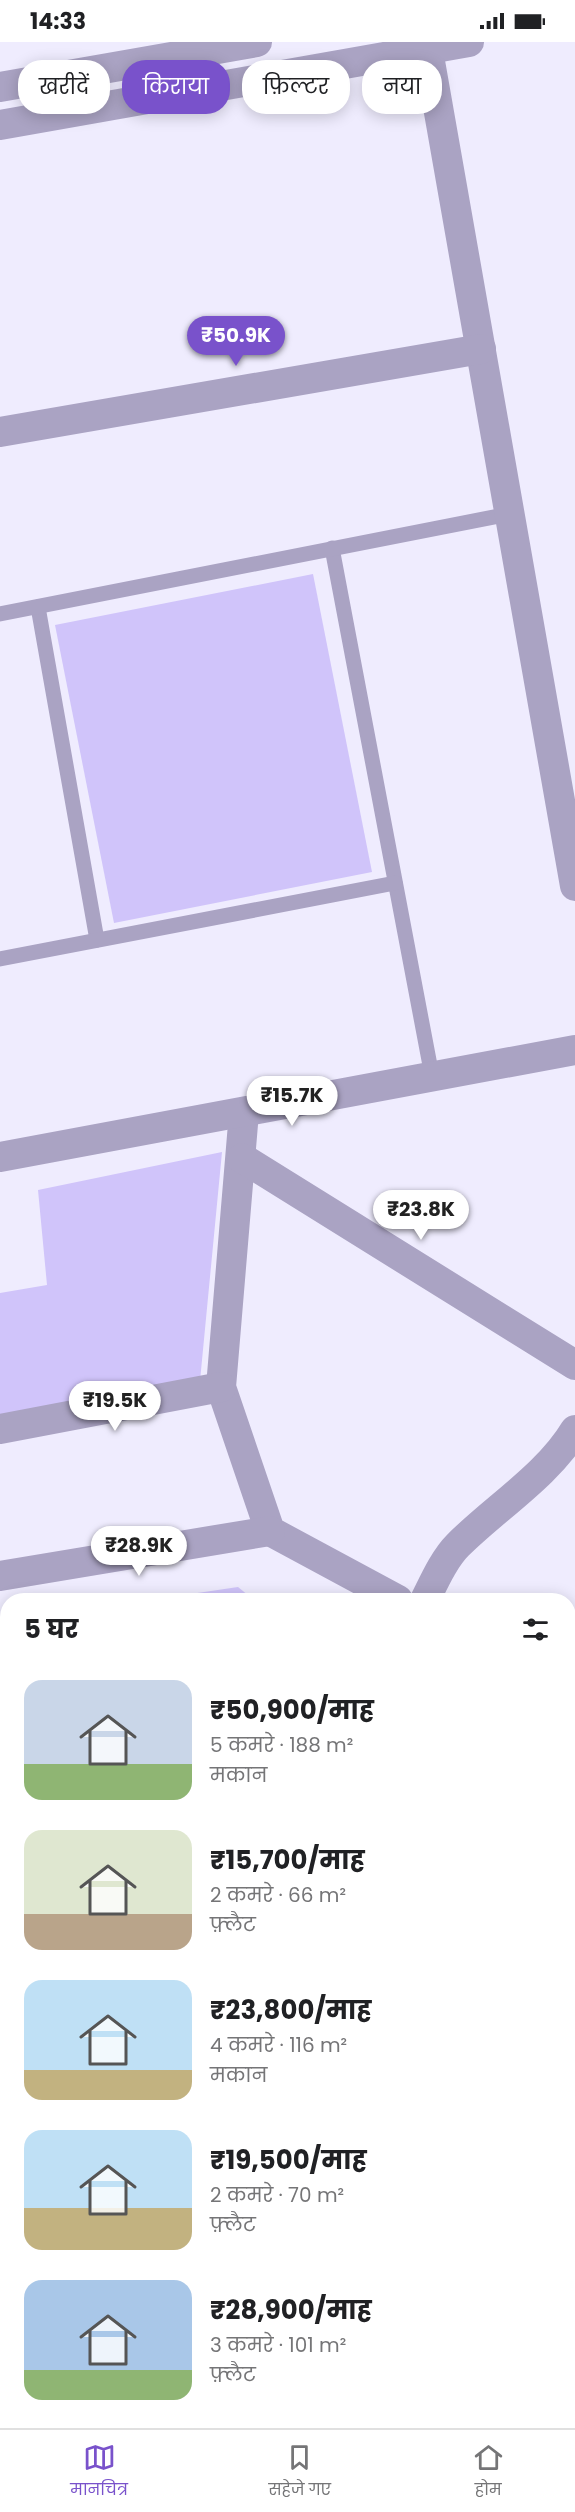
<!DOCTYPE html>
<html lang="hi">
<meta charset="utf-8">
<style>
body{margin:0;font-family:Poppins,"Noto Sans Devanagari",sans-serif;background:#f2f2f2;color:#202124;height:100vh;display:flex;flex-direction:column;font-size:22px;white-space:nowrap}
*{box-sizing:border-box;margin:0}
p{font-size:20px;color:#757577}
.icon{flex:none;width:33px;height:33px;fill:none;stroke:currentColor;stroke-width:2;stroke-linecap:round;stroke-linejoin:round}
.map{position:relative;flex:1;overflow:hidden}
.side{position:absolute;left:0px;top:1551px;width:576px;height:836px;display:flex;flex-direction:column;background:#fff;border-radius:24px 24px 0 0;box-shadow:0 3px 15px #0003}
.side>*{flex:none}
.hud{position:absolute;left:18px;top:18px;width:540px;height:54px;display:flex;gap:12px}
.price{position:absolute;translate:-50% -51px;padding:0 14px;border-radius:21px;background:#fff;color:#222;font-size:20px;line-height:39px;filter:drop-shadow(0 2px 3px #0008)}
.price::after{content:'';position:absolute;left:50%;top:36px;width:18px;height:14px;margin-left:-9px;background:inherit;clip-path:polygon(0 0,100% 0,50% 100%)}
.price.selected{background:#7952cb;color:#fff}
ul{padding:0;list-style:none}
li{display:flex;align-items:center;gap:18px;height:150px;padding:0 24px}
li span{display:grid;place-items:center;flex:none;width:168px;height:120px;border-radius:18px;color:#555}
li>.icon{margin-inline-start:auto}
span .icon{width:72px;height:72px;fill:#fffc;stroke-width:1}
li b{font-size:26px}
h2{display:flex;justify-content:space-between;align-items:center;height:72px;padding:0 24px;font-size:26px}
.pill{padding:0 21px;border-radius:24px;background:#fff;box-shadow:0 3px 15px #0003;font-size:21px;line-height:54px}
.pill.selected{background:#7952cb;color:#fff}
.status{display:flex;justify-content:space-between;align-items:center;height:42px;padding:0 30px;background:#fff;direction:ltr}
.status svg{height:16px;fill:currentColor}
.dock{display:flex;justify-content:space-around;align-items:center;height:84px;border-top:2px solid #e0e0e0;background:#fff;font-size:16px;color:#757577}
.dock a{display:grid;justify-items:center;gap:3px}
.dock .selected{color:#7952cb}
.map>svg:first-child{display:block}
.green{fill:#d0c4fa}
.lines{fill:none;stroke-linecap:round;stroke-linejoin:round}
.lane{stroke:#aaa3c3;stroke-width:15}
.street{stroke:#aaa3c3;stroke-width:30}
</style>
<div class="status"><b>14:33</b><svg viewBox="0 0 49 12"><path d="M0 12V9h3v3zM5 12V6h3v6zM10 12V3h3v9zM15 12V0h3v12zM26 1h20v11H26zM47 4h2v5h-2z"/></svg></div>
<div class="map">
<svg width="575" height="2386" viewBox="0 0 575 2386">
<rect width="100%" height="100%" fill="#efecfe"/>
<g class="green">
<path d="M313 532 372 830 114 881 55 583Z"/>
<path d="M222 1110 200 1339 0 1377V1251L47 1243 38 1148Z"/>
<path d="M238 1545 254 1558H150Z"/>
<path d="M7 1581H8L7 2087H0V1582Z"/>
</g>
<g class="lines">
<g class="lane">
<path d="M332 506 432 1034"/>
<path d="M38 565 97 898"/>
<path d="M0 572 509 472"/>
<path d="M0 917 395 841"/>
</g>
<g class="street">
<path d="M428 8 575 844"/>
<path d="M0 45 257 0"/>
<path d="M0 83 469 0"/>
<path d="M0 390 481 307"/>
<path d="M244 1070 221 1345 270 1489 398 1558"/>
<path d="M0 1115 575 1008"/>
<path d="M242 1116 575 1323"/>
<path d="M0 1387 221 1345"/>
<path d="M0 1534 270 1489"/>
<path d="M425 1558C434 1540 444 1517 458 1503 495 1466 548 1433 575 1388"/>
<path d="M568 1686H575"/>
<path d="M568 1833H575"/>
<path d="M568 1958H575"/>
<path d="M0 2122H8"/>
<path d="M568 2144H575"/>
<path d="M0 2352H8"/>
<path d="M568 2373 575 2374"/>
</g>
</g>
</svg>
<b class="price selected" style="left:236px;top:325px">₹50.9K</b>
<b class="price" style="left:292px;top:1085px">₹15.7K</b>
<b class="price" style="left:421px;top:1199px">₹23.8K</b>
<b class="price" style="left:115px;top:1390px">₹19.5K</b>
<b class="price" style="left:139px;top:1535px">₹28.9K</b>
<div class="hud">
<a class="pill">खरीदें</a>
<a class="pill selected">किराया</a>
<a class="pill">फ़िल्टर</a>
<a class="pill">नया</a>
</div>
<section class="side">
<h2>5 घर<svg class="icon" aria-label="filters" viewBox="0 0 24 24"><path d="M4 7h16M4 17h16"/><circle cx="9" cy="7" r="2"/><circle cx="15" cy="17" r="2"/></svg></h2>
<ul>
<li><span style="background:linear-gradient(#c9d6e8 70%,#8fb573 0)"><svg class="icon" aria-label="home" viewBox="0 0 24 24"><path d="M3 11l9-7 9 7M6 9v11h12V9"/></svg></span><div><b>₹50,900/माह</b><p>5 कमरे · 188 m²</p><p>मकान</p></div></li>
<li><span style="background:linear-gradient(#dfe7d0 70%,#b9a48a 0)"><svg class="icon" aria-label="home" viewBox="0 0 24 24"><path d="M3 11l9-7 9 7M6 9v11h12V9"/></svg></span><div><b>₹15,700/माह</b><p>2 कमरे · 66 m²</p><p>फ़्लैट</p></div></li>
<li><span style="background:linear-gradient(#bfe0f5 75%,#c2b280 0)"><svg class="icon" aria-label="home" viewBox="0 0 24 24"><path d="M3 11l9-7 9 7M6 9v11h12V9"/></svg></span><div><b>₹23,800/माह</b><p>4 कमरे · 116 m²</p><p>मकान</p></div></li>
<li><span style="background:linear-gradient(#bfe0f5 65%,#c2b280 0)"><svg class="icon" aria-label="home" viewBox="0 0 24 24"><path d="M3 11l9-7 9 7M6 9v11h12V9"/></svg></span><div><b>₹19,500/माह</b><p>2 कमरे · 70 m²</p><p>फ़्लैट</p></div></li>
<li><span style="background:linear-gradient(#a9c7e8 75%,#8fb573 0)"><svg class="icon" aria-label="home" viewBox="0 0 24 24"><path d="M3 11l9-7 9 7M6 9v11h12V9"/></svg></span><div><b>₹28,900/माह</b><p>3 कमरे · 101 m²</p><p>फ़्लैट</p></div></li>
</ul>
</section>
</div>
<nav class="dock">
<a class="selected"><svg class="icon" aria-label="map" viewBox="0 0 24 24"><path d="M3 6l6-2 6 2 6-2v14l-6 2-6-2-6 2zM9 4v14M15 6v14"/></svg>मानचित्र</a>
<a><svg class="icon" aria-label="saved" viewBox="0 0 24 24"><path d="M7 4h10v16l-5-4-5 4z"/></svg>सहेजे गए</a>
<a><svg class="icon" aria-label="home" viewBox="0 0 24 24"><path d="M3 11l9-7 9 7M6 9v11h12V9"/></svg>होम</a>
</nav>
